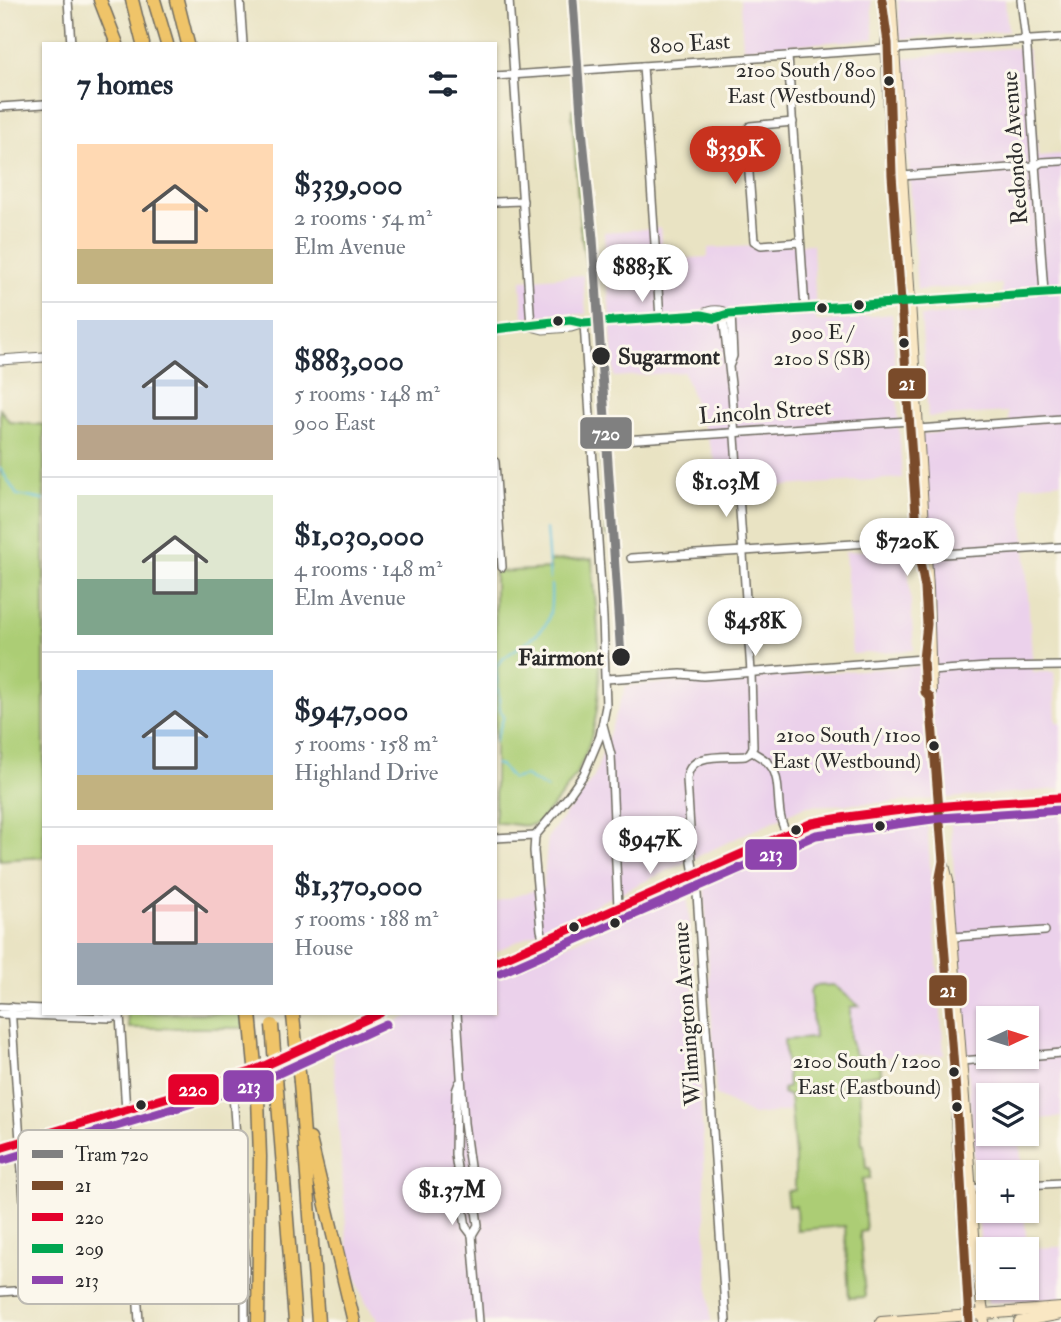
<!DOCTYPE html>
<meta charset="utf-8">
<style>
body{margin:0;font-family:"IM FELL Double Pica",serif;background:#f6f6f7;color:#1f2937;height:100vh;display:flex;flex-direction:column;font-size:26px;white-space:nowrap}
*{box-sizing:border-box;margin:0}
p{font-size:23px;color:#747a83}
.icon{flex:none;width:38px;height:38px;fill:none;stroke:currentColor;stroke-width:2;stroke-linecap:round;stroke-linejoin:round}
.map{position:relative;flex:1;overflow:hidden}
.side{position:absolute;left:42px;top:42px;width:455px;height:973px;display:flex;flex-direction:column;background:#fff;border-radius:0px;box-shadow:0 2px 5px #0004}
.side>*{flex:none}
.needle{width:46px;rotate:86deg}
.controls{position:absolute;left:976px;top:1006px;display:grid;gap:14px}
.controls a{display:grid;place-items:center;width:63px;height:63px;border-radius:0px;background:#fff;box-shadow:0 2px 5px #0004;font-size:35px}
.price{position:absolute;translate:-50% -60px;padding:0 16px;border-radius:24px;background:#fff;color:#222;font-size:23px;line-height:46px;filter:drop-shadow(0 2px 4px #0008)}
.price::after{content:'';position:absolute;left:50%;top:42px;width:21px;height:16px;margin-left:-10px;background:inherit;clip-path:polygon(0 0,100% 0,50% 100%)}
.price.active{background:#c8321e;color:#fff}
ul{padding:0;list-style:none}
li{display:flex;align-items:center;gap:21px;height:175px;padding:0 35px}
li+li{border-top:2px solid #e0e1e3}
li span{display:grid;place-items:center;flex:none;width:196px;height:140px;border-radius:0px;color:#555}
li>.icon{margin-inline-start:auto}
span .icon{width:84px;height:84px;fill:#fffc;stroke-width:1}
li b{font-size:30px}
h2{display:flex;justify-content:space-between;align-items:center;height:84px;padding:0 35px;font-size:30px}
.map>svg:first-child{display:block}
.built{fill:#ebd1eb;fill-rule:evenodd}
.green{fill:#accd75;stroke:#6c7c50;stroke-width:2}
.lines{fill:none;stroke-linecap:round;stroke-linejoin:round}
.stream{stroke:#62c1e0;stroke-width:2}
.minor-casing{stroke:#6e6b60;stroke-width:10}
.tertiary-casing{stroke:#6e6b60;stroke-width:11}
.secondary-casing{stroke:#6e6b60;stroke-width:12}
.motorway-casing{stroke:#6e6b60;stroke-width:15}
.minor{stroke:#fff;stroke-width:7}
.tertiary{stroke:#fff;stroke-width:9}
.secondary{stroke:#f9e7c3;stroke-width:10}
.motorway{stroke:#efc469;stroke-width:12}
.tram{stroke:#2b2b2b;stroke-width:2}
.motorway-bridge-casing{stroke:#6e6b60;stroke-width:15;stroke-linecap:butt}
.motorway-bridge{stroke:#efc469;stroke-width:12}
.bus-1-casing{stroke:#fbf7ec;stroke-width:14}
.bus-2-casing{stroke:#fbf7ec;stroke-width:14}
.bus-3-casing{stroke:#fbf7ec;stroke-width:14}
.bus-4-casing{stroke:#fbf7ec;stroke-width:14}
.bus-1{stroke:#7a4b2a;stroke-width:9}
.bus-2{stroke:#e4002b;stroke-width:9}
.bus-3{stroke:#00a651;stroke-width:9}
.bus-4{stroke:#8e44ad;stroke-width:9}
.tram-1-casing{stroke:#fbf7ec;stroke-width:14}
.tram-1{stroke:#808080;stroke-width:9}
.bus-dot{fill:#2b2b2b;stroke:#fbf7ec;stroke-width:2.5}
.labels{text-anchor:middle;stroke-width:6;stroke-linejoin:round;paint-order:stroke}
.bus-label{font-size:21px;fill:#2b2b2b;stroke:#fbf7ec;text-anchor:end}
.street-label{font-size:23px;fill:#2b2b2b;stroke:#fbf7ec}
.stop-label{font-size:23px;font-weight:bold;fill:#2b2b2b;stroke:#fbf7ec;text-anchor:start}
.key{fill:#fbf7ec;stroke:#bdbab2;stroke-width:2}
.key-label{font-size:19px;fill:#2b2b2b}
.line-badge{stroke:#fbf7ec;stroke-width:2.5}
.badge-label{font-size:19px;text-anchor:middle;font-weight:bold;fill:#fff}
</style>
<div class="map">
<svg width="1061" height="1322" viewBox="0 0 1061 1322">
<rect width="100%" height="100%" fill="#fbf7ec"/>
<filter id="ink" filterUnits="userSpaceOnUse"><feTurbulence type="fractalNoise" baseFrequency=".0143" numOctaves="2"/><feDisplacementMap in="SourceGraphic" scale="14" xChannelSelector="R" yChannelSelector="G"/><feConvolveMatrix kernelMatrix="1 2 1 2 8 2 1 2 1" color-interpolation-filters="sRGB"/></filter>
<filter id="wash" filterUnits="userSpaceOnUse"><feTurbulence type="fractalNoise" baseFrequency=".00686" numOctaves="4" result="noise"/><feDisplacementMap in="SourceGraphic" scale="28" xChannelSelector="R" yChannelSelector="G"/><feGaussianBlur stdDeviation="1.57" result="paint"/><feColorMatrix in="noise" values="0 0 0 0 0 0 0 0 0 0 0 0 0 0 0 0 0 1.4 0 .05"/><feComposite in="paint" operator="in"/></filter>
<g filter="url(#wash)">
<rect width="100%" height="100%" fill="#e9e3c3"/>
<g class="built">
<path d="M740 0H871L874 39 743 48Z"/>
<path d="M898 0H1005L1008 31 903 39 900 37Z"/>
<path d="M1009 48 1028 49 1038 156 1061 154V482L1021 486 1033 672H1054L1056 722 1061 723V789L899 802 805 806 495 952V902L543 888 548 837 594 777 626 686 935 665 928 533 919 434 1010 428 1008 412 928 417 921 316 1001 310 1002 284 917 290 902 58Z"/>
<path d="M660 228 663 260 708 257V248L813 244 816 322 892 314 902 478 726 490 684 372 614 377 604 232Z"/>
<path d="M583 275 586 314 523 317 521 280Z"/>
<path d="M907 547 914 650 852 654 845 552Z"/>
<path d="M1061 807V1117L1027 1120V1096H989V1134H1019L1022 1172H989V1211H1024L1027 1248 1061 1247V1299L988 1303 982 1269 950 815ZM989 1018H1027V1057H989ZM989 1250H1027V1288H989Z"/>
<path d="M927 823 944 1055 865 1058 855 1055 850 1039V1006H858L834 985 815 986 810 991 814 1038 784 1041 789 1111 753 1115 716 1095 704 883 759 854 818 829Z"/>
<path d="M682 893 688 898 704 1157 706 1252 711 1322H379L366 1303 348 1253 333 1051 415 1013H495V977Z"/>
</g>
<g class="green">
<path d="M579 108 594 281 589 282 580 227 572 109Z"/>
<path d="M0 409 10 422 44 425V857L0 860Z"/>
<path d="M605 429 611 536H606L599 430Z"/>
<path d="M592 559C597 632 613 709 575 776 565 793 551 808 538 823 523 829 511 822 495 823V572L550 569 549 561Z"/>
<path d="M834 985 859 1006 850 1007V1039L855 1055 865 1058 880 1057 881 1074 859 1077 862 1144 864 1145 866 1168H870V1178L862 1179 866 1231 860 1232 865 1297 849 1298 845 1226 797 1230 796 1206H788L786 1191 795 1190V1156L790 1096 783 1093V1089L788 1087 784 1040 814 1038 810 991 814 986Z"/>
<path d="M127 1013H243L244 1028H129Z"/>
</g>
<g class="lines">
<g class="stream">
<path d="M0 468 17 495 44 500"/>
<path d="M546 529 550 579"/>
<path d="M495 742 504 716 500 710 496 668C500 660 505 657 512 652 546 628 553 628 551 584"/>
<path d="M495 764 501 766 512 779 525 776 548 789"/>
</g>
</g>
</g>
<g filter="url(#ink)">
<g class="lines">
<g class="minor-casing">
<g id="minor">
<path d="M68 0 71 44"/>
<path d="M240 0 243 44"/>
<path d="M509 0 531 326"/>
<path d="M1021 0 1027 49 1044 293"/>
<path d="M894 49 1061 38"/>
<path d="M788 56 805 309"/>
<path d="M643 66 660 318"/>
<path d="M495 76 887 49"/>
<path d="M0 107 44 104"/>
<path d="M793 122 750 126 746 132 754 241 761 245 800 242"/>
<path d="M902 176 1035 166 1042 162 1061 161"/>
<path d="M495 202 523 201"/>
<path d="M730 364 733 356 731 313"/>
<path d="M917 429 1061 419"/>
<path d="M623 440 910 421"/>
<path d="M495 462 502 567"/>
<path d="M926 555 1061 547"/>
<path d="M631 558 918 540"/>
<path d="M930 671 987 667 1061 666"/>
<path d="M606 679 681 674 703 676 923 659"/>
<path d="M603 725 611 755 618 907"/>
<path d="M751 751C758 756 766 759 770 765 784 781 773 813 787 833"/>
<path d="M495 838 535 836"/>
<path d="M952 937 1045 931"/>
<path d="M544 941 541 930 534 851 535 836 567 798 584 774 600 736 606 706 603 618 584 323"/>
<path d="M0 1007 44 1009"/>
<path d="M11 1007 30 1290"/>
<path d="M457 1013 464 1123 478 1225 472 1235 479 1322"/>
<path d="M0 1014 111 1018 120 1015"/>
<path d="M120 1015 139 1322"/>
<path d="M1027 1056 1061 1053"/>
<path d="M961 1061 1011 1057"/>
<path d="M229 1079 233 1095 245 1261V1322"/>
<path d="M459 1083 456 1091 455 1155 466 1227 472 1235"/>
<path d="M1027 1185 1061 1183"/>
<path d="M971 1189 989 1187"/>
<path d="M0 1292 137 1282"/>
<path d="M726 1322 697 894 692 862 687 779C689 751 724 758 745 756L750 753 753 747 751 672 732 393 724 324 728 314"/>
</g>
</g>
<g class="tertiary-casing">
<g id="tertiary">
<path d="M701 315C711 320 719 319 728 314"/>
<path d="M531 326C547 320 565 319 582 323"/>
<path d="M495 329 531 326 543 329 571 327 584 323 701 315C710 310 719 309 728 314L1061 292"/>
<path d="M0 360 44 357"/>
<path d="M495 962 812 823 851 816 939 806 1061 798"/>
<path d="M0 1148 251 1072 381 1013"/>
</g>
</g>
<g class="secondary-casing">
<g id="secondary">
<path d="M882 0 885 13 891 162 911 436"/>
<path d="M891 0 928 588 931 692 930 697 943 861 948 881 975 1248 984 1322"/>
<path d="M914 475 922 575"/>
<path d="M942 865 939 882 956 1092V1119L969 1322"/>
<path d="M881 1322 1061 1308"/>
<path d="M1019 1322 1061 1314"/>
</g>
</g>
<g class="motorway-casing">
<g id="motorway">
<path d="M100 0 117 44"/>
<path d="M132 0 143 44"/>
<path d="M154 0 167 44"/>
<path d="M177 0 188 44"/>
<path d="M300 1082 318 1322"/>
<path d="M277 1090 295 1322"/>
<path d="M310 1139 354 1322"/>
<path d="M258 1322 260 1157 258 1097"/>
</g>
</g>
<use href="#minor" class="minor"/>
<use href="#tertiary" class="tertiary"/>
<use href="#secondary" class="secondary"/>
<use href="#motorway" class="motorway"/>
<path class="tram" d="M615 574V625L617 664"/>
<g class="motorway-bridge-casing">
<g id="motorway-bridge">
<path d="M250 1013 258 1097"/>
<path d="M293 1016 300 1082"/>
<path d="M272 1025 277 1090"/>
</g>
</g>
<use href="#motorway-bridge" class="motorway-bridge"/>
<g class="bus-1-casing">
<path id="bus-1" d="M882 0 888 43 892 175 919 556 925 588 927 624 923 659 925 692 930 697 943 861 939 882 956 1092 969 1322"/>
</g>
<g class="bus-2-casing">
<g id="bus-2">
<path d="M495 962 812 823C894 808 978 803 1061 798"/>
<path d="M0 1148 251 1072 380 1013"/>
</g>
</g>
<g class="bus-3-casing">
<path id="bus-3" d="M495 329 570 320 584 323 701 315 715 318 728 314 1061 292"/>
</g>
<g class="bus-4-casing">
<g id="bus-4">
<path d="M500 973 816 835 940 818 1061 810"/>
<path d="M4 1160 255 1084 386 1024"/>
</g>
</g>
<use href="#bus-1" class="bus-1"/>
<use href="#bus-2" class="bus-2"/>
<use href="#bus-3" class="bus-3"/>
<use href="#bus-4" class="bus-4"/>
<g class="tram-1-casing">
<path id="tram-1" d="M573 0 582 129 593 239 621 657"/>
</g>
<use href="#tram-1" class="tram-1"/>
</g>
</g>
<g class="bus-dot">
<circle cx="889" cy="81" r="6"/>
<circle cx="859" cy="305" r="6"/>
<circle cx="822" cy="308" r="6"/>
<circle cx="558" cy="321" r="6"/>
<circle cx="904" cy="343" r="6"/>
<circle cx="601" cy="356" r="10"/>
<circle cx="621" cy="657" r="10"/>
<circle cx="934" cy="746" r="6"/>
<circle cx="880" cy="826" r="6"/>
<circle cx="796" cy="830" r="6"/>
<circle cx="615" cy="923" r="6"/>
<circle cx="574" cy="927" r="6"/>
<circle cx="954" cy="1072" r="6"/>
<circle cx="141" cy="1105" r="6"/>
<circle cx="957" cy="1107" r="6"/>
</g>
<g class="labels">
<g class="bus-label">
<text x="876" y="77">2100 South / 800<tspan x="876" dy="26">East (Westbound)</tspan></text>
<text x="822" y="339" text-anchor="middle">900 E /<tspan x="822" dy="26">2100 S (SB)</tspan></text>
<text x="921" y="742">2100 South / 1100<tspan x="921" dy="26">East (Westbound)</tspan></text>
<text x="941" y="1068">2100 South / 1200<tspan x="941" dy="26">East (Eastbound)</tspan></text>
</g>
<g class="street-label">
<text transform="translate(690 43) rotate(-4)" y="8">800 East</text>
<text transform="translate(1014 148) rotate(-94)" y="8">Redondo Avenue</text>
<text transform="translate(765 411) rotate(-4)" y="8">Lincoln Street</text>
<text transform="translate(686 1014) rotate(-94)" y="8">Wilmington Avenue</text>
</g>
<g class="stop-label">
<text x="618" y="364">Sugarmont</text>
<text x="604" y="665" text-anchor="end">Fairmont</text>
</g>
</g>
<rect x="18" y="1130" width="230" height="174" rx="10" class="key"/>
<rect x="32" y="1150" width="31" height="8" fill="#808080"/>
<rect x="32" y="1181" width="31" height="9" fill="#7a4b2a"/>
<rect x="32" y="1213" width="31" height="8" fill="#e4002b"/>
<rect x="32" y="1244" width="31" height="9" fill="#00a651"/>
<rect x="32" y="1276" width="31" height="8" fill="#8e44ad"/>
<g class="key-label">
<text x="75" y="1161">Tram 720</text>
<text x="75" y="1192">21</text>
<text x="75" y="1224">220</text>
<text x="75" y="1255">209</text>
<text x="75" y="1287">213</text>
</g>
<g class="line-badge">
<rect x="887" y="367" width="40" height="33" rx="7" fill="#7a4b2a"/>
<rect x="579" y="416" width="54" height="34" rx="7" fill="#808080"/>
<rect x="744" y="838" width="54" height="33" rx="7" fill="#8e44ad"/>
<rect x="928" y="974" width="40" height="33" rx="7" fill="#7a4b2a"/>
<rect x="222" y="1069" width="53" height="34" rx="7" fill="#8e44ad"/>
<rect x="167" y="1073" width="53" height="33" rx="7" fill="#e4002b"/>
</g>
<g class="badge-label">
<text x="907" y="390">21</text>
<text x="606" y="440">720</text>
<text x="771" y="861">213</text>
<text x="948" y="997">21</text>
<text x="249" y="1093">213</text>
<text x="193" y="1096">220</text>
</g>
</svg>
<div class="controls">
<a><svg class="needle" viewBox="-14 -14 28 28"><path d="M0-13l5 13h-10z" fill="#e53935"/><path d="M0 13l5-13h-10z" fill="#747a83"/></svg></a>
<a><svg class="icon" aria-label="layers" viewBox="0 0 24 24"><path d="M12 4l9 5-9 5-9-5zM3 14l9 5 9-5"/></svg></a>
<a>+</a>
<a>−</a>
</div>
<b class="price active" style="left:735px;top:186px">$339K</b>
<b class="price" style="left:642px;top:304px">$883K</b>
<b class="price" style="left:726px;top:519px">$1.03M</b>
<b class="price" style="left:907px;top:578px">$720K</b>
<b class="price" style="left:755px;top:658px">$458K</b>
<b class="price" style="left:650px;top:876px">$947K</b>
<b class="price" style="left:452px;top:1227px">$1.37M</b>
<section class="side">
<h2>7 homes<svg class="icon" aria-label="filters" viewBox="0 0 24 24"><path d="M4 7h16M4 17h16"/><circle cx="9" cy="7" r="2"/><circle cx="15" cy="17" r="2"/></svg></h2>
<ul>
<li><span style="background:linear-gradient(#ffd9b3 75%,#c2b280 0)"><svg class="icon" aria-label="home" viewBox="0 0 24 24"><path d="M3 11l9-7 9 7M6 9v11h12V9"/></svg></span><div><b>$339,000</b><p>2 rooms · 54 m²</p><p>Elm Avenue</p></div></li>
<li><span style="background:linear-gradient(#c9d6e8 75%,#b9a48a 0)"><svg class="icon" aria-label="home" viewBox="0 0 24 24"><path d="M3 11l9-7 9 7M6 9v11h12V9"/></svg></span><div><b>$883,000</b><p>5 rooms · 148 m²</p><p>900 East</p></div></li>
<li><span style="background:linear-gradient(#dfe7d0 60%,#7fa58c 0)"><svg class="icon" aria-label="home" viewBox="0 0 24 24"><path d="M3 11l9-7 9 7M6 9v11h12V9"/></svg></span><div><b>$1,030,000</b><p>4 rooms · 148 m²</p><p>Elm Avenue</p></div></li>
<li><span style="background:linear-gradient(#a9c7e8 75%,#c2b280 0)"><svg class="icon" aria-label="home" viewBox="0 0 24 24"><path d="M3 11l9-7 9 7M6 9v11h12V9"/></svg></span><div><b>$947,000</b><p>5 rooms · 158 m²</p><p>Highland Drive</p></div></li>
<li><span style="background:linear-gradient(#f6c9c9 70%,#9aa5b1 0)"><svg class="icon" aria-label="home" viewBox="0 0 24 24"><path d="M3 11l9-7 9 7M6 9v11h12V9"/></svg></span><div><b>$1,370,000</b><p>5 rooms · 188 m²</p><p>House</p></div></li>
</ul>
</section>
</div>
